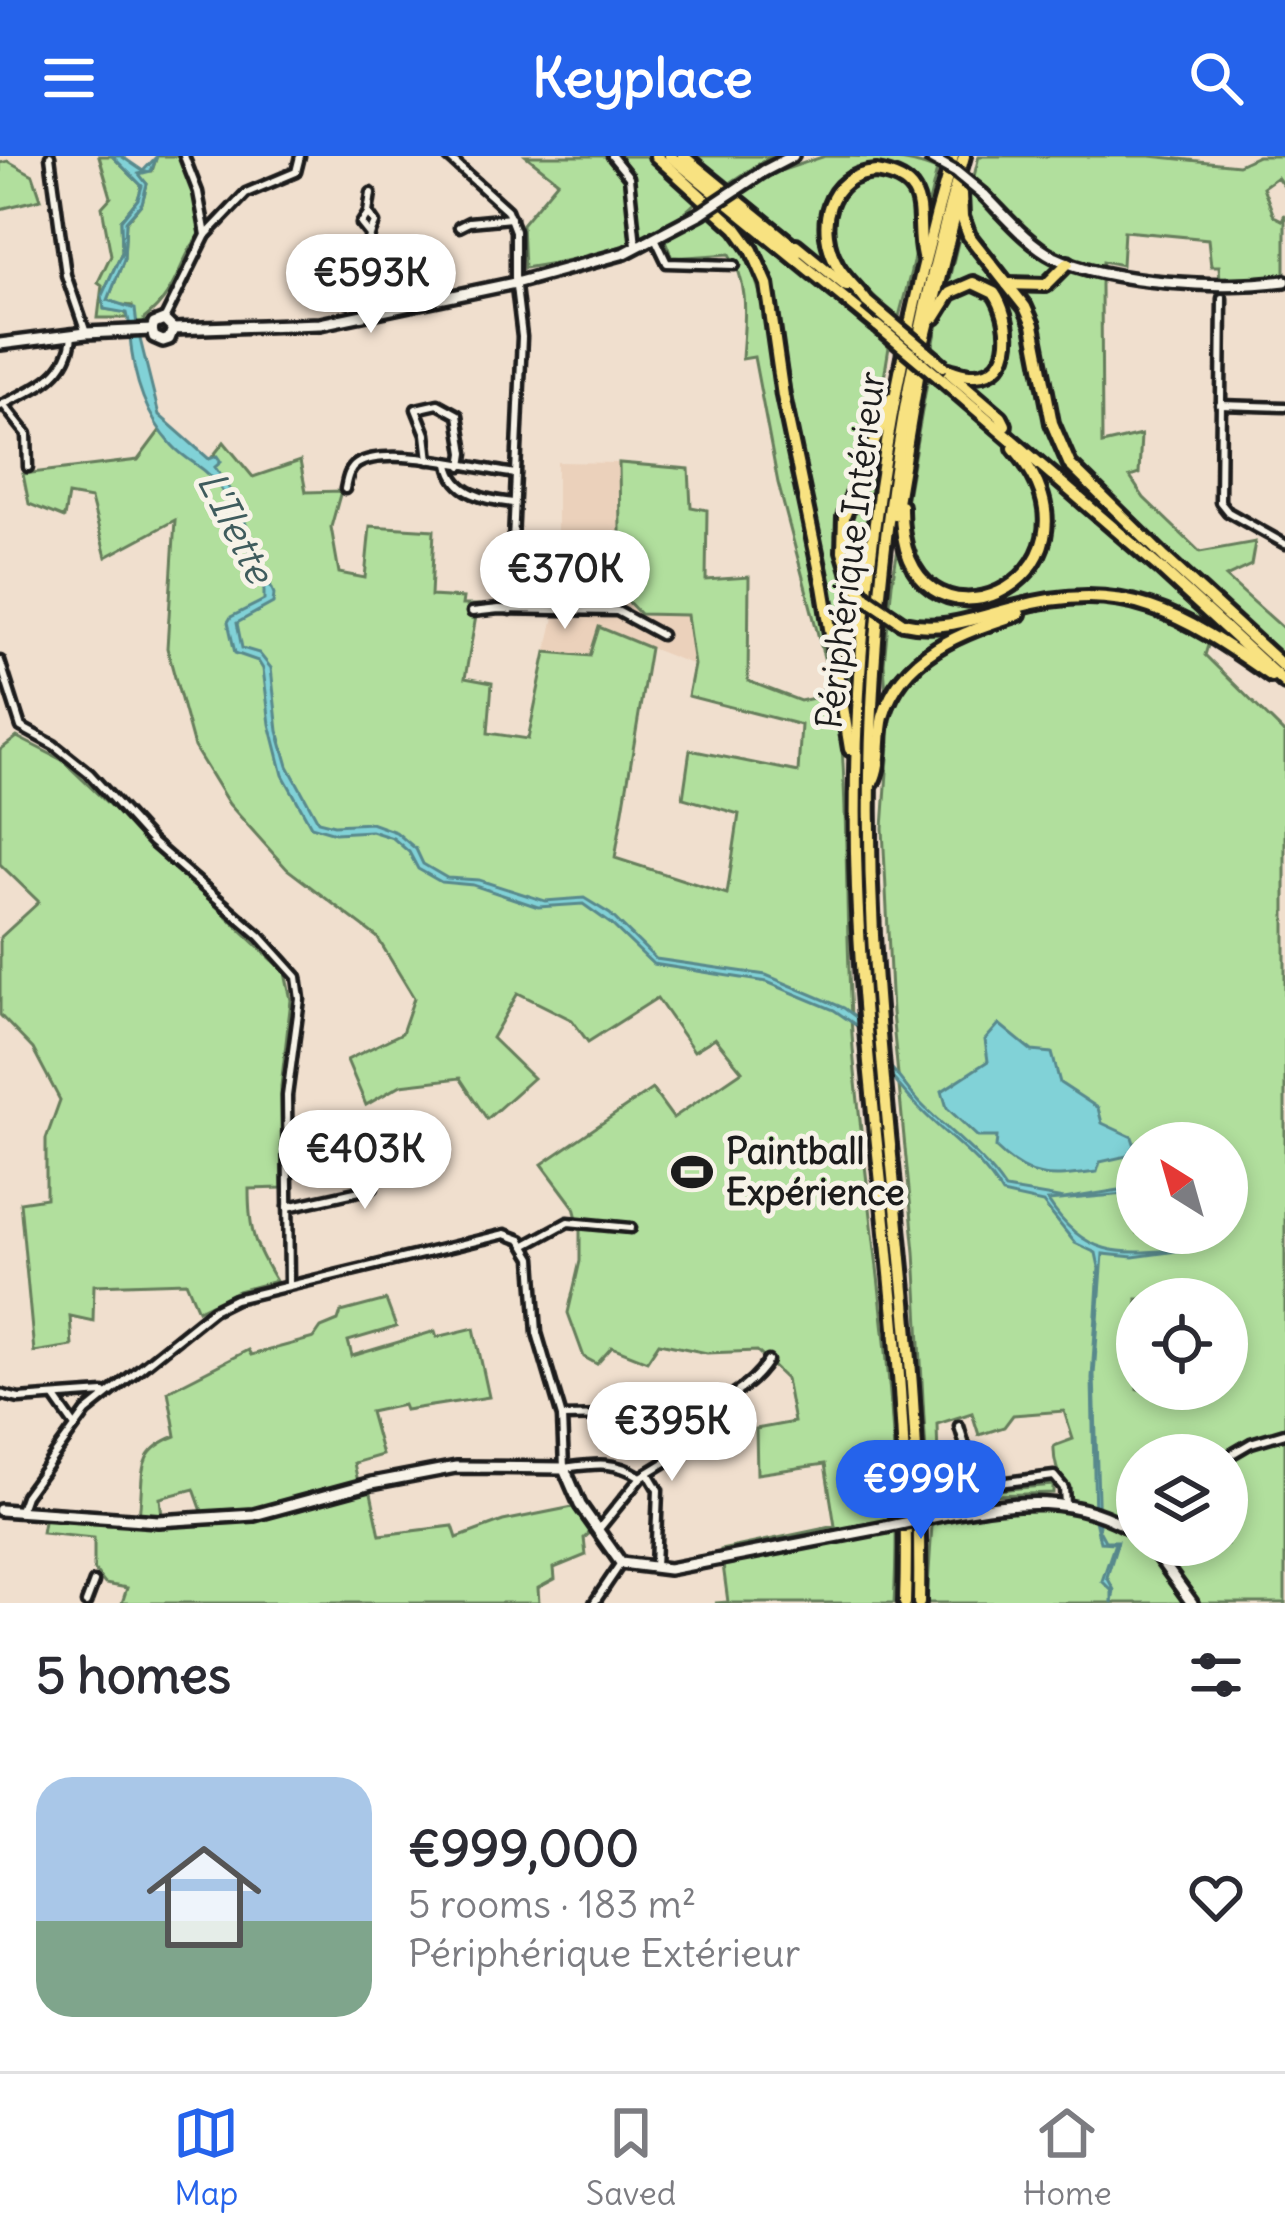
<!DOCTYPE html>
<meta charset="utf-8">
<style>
body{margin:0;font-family:Delius,sans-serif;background:#f7f7f7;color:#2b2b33;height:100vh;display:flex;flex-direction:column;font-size:45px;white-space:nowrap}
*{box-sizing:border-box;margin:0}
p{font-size:39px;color:#7c7c81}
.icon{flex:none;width:66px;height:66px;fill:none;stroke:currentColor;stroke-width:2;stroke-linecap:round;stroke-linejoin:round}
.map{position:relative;height:1447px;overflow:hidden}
.drawer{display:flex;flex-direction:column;background:#fff;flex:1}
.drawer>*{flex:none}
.needle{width:78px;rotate:323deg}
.tools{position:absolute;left:1116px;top:966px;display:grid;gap:24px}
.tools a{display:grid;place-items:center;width:132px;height:132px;border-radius:50%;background:#fff;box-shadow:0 6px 18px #0003;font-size:60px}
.price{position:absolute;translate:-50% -102px;padding:0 27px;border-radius:42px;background:#fff;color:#222;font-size:39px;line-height:78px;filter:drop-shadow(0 3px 6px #0008)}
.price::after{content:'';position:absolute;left:50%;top:72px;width:36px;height:27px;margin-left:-18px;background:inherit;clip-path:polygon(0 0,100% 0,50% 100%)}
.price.on{background:#2563eb;color:#fff}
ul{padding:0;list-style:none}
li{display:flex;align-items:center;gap:36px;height:300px;padding:0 36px}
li+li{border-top:3px solid #e1e1e2}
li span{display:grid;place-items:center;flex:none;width:336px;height:240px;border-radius:36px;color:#555}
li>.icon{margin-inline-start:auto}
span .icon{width:144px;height:144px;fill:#fffc;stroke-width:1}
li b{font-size:51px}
h2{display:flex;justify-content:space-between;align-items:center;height:144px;padding:0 36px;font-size:51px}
header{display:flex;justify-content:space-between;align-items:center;height:156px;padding:0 36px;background:#2563eb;color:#fff;font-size:54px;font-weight:700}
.tab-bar{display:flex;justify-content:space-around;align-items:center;height:168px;border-top:3px solid #e1e1e2;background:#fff;font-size:33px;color:#7c7c81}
.tab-bar a{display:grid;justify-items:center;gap:6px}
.tab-bar .on{color:#2563eb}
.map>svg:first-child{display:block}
.built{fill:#ebd1bb}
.green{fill:#b1df9d;stroke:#667e5c;stroke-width:3;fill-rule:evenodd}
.water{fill:#81d2d7;stroke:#59898c;stroke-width:3}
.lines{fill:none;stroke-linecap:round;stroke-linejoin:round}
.street-casing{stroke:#1c1c1c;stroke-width:15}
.secondary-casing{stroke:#1c1c1c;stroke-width:18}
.highway-casing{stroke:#1c1c1c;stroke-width:20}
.street{stroke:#f7f3e8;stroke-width:6}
.secondary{stroke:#f7f3e8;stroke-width:9}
.highway{stroke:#f8e281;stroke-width:10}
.secondary-bridge-casing{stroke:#1c1c1c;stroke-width:18;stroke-linecap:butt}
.highway-bridge-casing{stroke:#1c1c1c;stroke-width:20;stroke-linecap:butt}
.secondary-bridge{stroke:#f7f3e8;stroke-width:9}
.highway-bridge{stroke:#f8e281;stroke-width:10}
.labels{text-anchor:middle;stroke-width:10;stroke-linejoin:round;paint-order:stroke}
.street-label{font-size:36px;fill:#1c1c1c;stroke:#f7f3e8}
.poi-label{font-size:36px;font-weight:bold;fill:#1c1c1c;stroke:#f7f3e8;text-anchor:start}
.water-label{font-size:39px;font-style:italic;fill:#3f5c5d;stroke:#f7f3e8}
</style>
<header><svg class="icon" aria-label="menu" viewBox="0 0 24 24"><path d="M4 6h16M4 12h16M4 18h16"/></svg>Keyplace<svg class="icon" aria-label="search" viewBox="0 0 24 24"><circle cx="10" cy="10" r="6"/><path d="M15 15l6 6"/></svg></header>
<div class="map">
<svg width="1285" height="1447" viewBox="0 0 1285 1447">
<rect width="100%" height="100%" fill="#f0dfce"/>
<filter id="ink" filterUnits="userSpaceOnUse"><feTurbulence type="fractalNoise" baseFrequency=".00833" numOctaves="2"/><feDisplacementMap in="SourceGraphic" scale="24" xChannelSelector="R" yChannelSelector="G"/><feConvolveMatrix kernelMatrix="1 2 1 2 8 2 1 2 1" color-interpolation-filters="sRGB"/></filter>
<g filter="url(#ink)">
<path class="built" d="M557 306 619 307 640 458 687 459 694 509 599 472 590 500 546 496 557 448Z"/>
<g class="green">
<path d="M99 0H112L142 30 138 43 121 64 122 96 102 139 104 153 124 156 130 162H98L102 129 98 126 111 99 102 51 111 41Z"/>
<path d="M157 0H185L197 25 209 69C176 100 184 131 144 163L145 169 137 170 132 150 112 148 108 144 124 103 126 66 142 47 147 28 132 15H152Z"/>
<path d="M526 0H647L698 44C655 89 583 103 524 112L522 68 558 25Z"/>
<path d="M696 0H771L730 27Z"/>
<path d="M825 0C864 0 902 0 937 14L927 55C919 31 907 23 885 11 817 17 820 56 831 110L741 37 768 19Z"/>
<path d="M979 0H1150L1238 9 1258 0H1285V32L1277 21 1263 31 1274 60 1282 64 1285 58V120L1220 125 1219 110H1211L1208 83 1124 75 1122 109 1103 105 1101 128 1102 288 1141 279 1139 318 1130 321 1144 342 1200 396 1255 386 1251 409 1226 421 1285 474V500L1195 423 1190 451 1214 470 1205 499 1285 578V1447H927L932 1369 1024 1349 1073 1354C1066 1328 1053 1316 1054 1290L1073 1283 1064 1255 1013 1259 1004 1271 979 1279 972 1257 937 1268 939 1339 1053 1329V1337L992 1339 929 1354 915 1096 892 857 883 672 889 588 884 507 892 427 935 181ZM1137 987H1227V1077H1137ZM1137 1143H1227V1233H1137ZM1137 1299H1227V1389H1137Z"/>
<path d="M8 5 33 19 41 43 0 53V7Z"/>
<path d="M876 19C943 38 910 113 899 161 854 126 780 51 876 19Z"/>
<path d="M724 51 889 191 877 265 842 347 835 379 841 419 857 447 848 536 798 278 774 133 760 95Z"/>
<path d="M713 56C772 118 763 171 779 248 799 339 824 432 836 524 851 650 843 778 854 905 870 1084 905 1266 894 1447H715L728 1446 721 1394 835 1370 825 1308 757 1318 756 1273 794 1266 786 1223 757 1195 707 1197 659 1187 647 1205 612 1191 597 1208 584 1201 568 1157 580 1105V1074L574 1051 542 1008 652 933 673 962 742 915 715 882 694 895 657 842 588 886 572 864 518 837 492 882 533 922 487 963 460 922 401 929 366 949 347 904 402 877 414 842 377 781 287 713 229 648 194 591 167 492 175 364 106 401 91 343 68 339 64 362 29 348 23 318 138 304 161 273 206 309 224 286 253 321 300 305 306 336 341 335 331 371 339 417 365 422 370 370 434 374 431 440 463 442 462 449H478L465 522 492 527 488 577 528 583 546 496 590 500 599 471 650 492 615 702 727 738 739 658 683 642 690 594 798 616 801 569 688 540 694 509 687 459 640 458 621 438 619 307 689 313 691 351 707 354 706 424 749 421 748 525 800 545 819 541 829 520 778 327 754 201 742 203C744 165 751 131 730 98L672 102 665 84Z"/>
<path d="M875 293H879L859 425C834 378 857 338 875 293Z"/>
<path d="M17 581 62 604 285 816 291 844 281 930 282 1032 249 1033C249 1075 254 1089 276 1125L238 1135 198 1154 186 1126 94 1129 93 1165 70 1160 72 1190 34 1196 20 1046 46 1042V983L60 944 33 893 0 859V782L39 746 0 708V594Z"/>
<path d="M386 1144 396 1171 348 1185 352 1200 435 1175 437 1181 474 1172 489 1241 405 1254 403 1249 370 1256 382 1299 354 1307 358 1326 260 1353 203 1358 194 1333 160 1342 162 1360H139C145 1319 133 1296 176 1280L168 1235 248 1194 251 1199 314 1182 321 1172 338 1165 341 1156Z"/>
<path d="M370 1332 380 1379 453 1370 457 1382 503 1365 573 1351 592 1375 584 1382 586 1399 554 1412 555 1423 538 1432 539 1447H122L127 1432 105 1428 94 1414V1382L42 1377 45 1360 154 1369 245 1365Z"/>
</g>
<g class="water">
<path d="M112 0H121L143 15 157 0 151 15 139 18 147 28 142 47 126 65 124 103 108 144 135 153 137 170H130L127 157 104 153 102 139 122 96 121 64 138 43 142 30Z"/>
<path d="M139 179 159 259 209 303 217 300 221 306 215 311 235 341 274 438 273 447 237 467 242 492 259 497 271 512 278 575 288 610 318 665 334 669 371 667 396 676 416 693 423 708 447 722 479 724 545 745 584 742 610 758 656 803 766 819 844 852 879 878 875 895C895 912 906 934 925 952 953 979 983 1000 1005 1033L1064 1043 1119 1034 1137 1037 1048 1045C1090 1110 1132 1096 1199 1092L1133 1101 1103 1098 1094 1219 1099 1374 1105 1385H1118L1107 1421 1114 1434 1112 1447V1435L1102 1425 1115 1387 1100 1386 1095 1364 1092 1222 1099 1111 1096 1097 1075 1087 1043 1047 1002 1038C981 1002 949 983 921 954 902 935 888 914 868 896L873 881 834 854 767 826 653 808 611 768 583 748 538 751 473 729 441 726 418 713 409 696 393 682 371 675 335 677 311 670 283 619 270 568 263 513 258 505 235 497 228 466 231 461 264 444V434C251 401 240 361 220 332 206 310 188 307 172 289 144 258 133 221 130 180Z"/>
<path d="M999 868 1032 895 1052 897 1060 927 1098 952 1102 967 1132 981 1135 990 1127 1000 1100 1006 1097 1016C1051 1022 1031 1026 996 992L997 981H978L947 952 942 935 988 905 985 884Z"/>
</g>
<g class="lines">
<g class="street-casing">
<g id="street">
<path d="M50 0 66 119 86 177"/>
<path d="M184 0 198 36 206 79"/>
<path d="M447 0 507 54 515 75V122L522 181 510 454"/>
<path d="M612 0 629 21 636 89"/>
<path d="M371 37 368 57 375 67C361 93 368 129 372 157"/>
<path d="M368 57 361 68 369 78"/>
<path d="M459 71 469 66 511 62"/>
<path d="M656 84 667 107 735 109"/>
<path d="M1222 142 1220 346 1228 356 1285 388"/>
<path d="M164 164 206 79 246 37 296 16 300 0"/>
<path d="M3 248 27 278 28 311"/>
<path d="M1220 249 1285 251"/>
<path d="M0 250C33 233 68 222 72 180"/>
<path d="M429 304 426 278 416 253 438 248 458 259 464 297 462 310"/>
<path d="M449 308C454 338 486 344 513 347"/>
<path d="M345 333C347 324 348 314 357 308 388 289 479 313 516 318"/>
<path d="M472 456 499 453 617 455 661 479"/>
<path d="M0 505 21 571 54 589 89 617 152 686 260 780 297 821 300 843 287 940 289 1128"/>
<path d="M288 1051 373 1032 368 1006"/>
<path d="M526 1089 568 1066 631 1072"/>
<path d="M0 1238 19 1243 104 1237"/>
<path d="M55 1242 74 1269"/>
<path d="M562 1261 666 1259 682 1264"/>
<path d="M682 1264C714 1250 748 1236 768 1205"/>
<path d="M959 1270 976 1325 982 1329 1054 1320 1064 1332 1065 1348"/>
<path d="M1227 1301 1251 1287 1285 1277"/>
<path d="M648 1317 658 1334 655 1412"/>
<path d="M20 1354 25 1340 86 1256 213 1154 235 1143 505 1078 521 1084 532 1102 537 1177 562 1261 564 1312C594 1308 614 1304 641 1321"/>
<path d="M599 1373 641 1321 682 1296V1264"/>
<path d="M86 1447 94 1426"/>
<path d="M594 1447 621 1407"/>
</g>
</g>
<g class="secondary-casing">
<g id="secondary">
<path d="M764 15 793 0"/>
<path d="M984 39C1006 61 1027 87 1054 101 1110 128 1223 133 1285 125"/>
<path d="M173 173 320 168 515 127 625 97 701 57"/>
<path d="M152 174 154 181 163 185 169 183 173 173"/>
<path d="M152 174 154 168 164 164 173 173"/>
<path d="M0 188 86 177 152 174"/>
<path d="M0 1354 158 1365 254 1359 372 1327 456 1311 564 1312 580 1349 621 1407 669 1413 886 1371"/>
<path d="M947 1358C1016 1345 1075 1337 1137 1377"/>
<path d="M1150 1389 1192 1447"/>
</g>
</g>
<g class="highway-casing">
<g id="highway">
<path d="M656 0 736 72 752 94 767 128 783 240 823 430 850 593"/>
<path d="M670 0 878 170"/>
<path d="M683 0 799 95"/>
<path d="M961 38 962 61 969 80 1025 151 1033 169 1052 267 1070 309 1165 402 1285 512"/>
<path d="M796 89 846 130"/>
<path d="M1007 128 1046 129 1068 107"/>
<path d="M867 146C858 133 845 123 837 109 815 71 827 19 876 16 935 25 914 63 923 100"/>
<path d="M935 161 950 137 973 127 994 137C1011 161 1018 217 975 219 965 220 955 215 945 213"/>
<path d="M951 218 1001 261 1005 269"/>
<path d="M940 222 1160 412 1285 527"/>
<path d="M901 350C898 525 1128 424 1014 292"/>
<path d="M895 358 924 185 958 47"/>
<path d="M852 425 843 395 844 361 892 242"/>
<path d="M903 467C942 476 975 462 1013 452 1124 422 1182 457 1271 520"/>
<path d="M873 625C882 607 878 582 883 561 901 497 963 476 1019 458"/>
<path d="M905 1447C913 1207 866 972 857 733 848 486 884 237 953 0"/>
<path d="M919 1447C923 1222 885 1002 873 779 859 515 890 254 964 0"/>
</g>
</g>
<use href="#street" class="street"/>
<use href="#secondary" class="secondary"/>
<use href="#highway" class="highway"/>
<g class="secondary-bridge-casing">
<g id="secondary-bridge">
<path d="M927 0 956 16 984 39"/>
<path d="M701 57 764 15"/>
<path d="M886 1371 947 1358"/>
</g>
</g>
<g class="highway-bridge-casing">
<g id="highway-bridge">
<path d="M867 146 943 210"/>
<path d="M878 170 940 222"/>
<path d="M852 425 866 442 903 467"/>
</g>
</g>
<use href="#secondary-bridge" class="secondary-bridge"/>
<use href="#highway-bridge" class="highway-bridge"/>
</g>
</g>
<defs>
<g id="stadium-bare" transform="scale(3.24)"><path d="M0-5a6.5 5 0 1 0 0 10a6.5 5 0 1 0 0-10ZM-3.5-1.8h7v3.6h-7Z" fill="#1c1c1c" stroke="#f7f3e8" stroke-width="2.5" paint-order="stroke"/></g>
</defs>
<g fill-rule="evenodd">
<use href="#stadium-bare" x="692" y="1016"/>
</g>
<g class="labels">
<g class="street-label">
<text transform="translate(850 394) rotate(-83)" y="13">Périphérique Intérieur</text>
</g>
<g class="poi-label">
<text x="726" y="1008">Paintball<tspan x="726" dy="41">Expérience</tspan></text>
</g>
<g class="water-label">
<text transform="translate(236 371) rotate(63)" y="14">L'Ilette</text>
</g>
</g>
</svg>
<div class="tools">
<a><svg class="needle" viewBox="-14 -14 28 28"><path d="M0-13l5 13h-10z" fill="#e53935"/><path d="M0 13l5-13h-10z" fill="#7c7c81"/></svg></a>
<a><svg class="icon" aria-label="locate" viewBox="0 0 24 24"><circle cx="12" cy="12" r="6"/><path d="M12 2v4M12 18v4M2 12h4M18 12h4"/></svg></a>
<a><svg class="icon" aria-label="layers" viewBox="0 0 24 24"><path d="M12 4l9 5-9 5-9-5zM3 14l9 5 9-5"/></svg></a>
</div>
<b class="price" style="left:371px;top:180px">€593K</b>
<b class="price" style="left:565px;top:476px">€370K</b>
<b class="price" style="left:365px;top:1056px">€403K</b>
<b class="price" style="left:672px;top:1328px">€395K</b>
<b class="price on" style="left:921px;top:1386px">€999K</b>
</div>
<section class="drawer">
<h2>5 homes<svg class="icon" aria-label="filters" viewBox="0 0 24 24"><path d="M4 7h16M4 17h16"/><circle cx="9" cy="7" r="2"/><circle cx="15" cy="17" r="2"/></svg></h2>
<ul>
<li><span style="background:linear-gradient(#a9c7e8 60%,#7fa58c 0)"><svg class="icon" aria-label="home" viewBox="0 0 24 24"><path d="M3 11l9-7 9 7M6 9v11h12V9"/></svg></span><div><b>€999,000</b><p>5 rooms · 183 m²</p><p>Périphérique Extérieur</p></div><svg class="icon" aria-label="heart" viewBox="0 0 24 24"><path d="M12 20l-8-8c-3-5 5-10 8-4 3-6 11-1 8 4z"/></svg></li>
</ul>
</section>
<nav class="tab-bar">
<a class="on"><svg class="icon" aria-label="map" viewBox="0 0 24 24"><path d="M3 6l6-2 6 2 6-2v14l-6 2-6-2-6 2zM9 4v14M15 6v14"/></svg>Map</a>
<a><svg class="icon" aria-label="saved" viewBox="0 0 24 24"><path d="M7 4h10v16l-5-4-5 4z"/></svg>Saved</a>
<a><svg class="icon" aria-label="home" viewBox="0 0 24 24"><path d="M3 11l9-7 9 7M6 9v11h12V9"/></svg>Home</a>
</nav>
